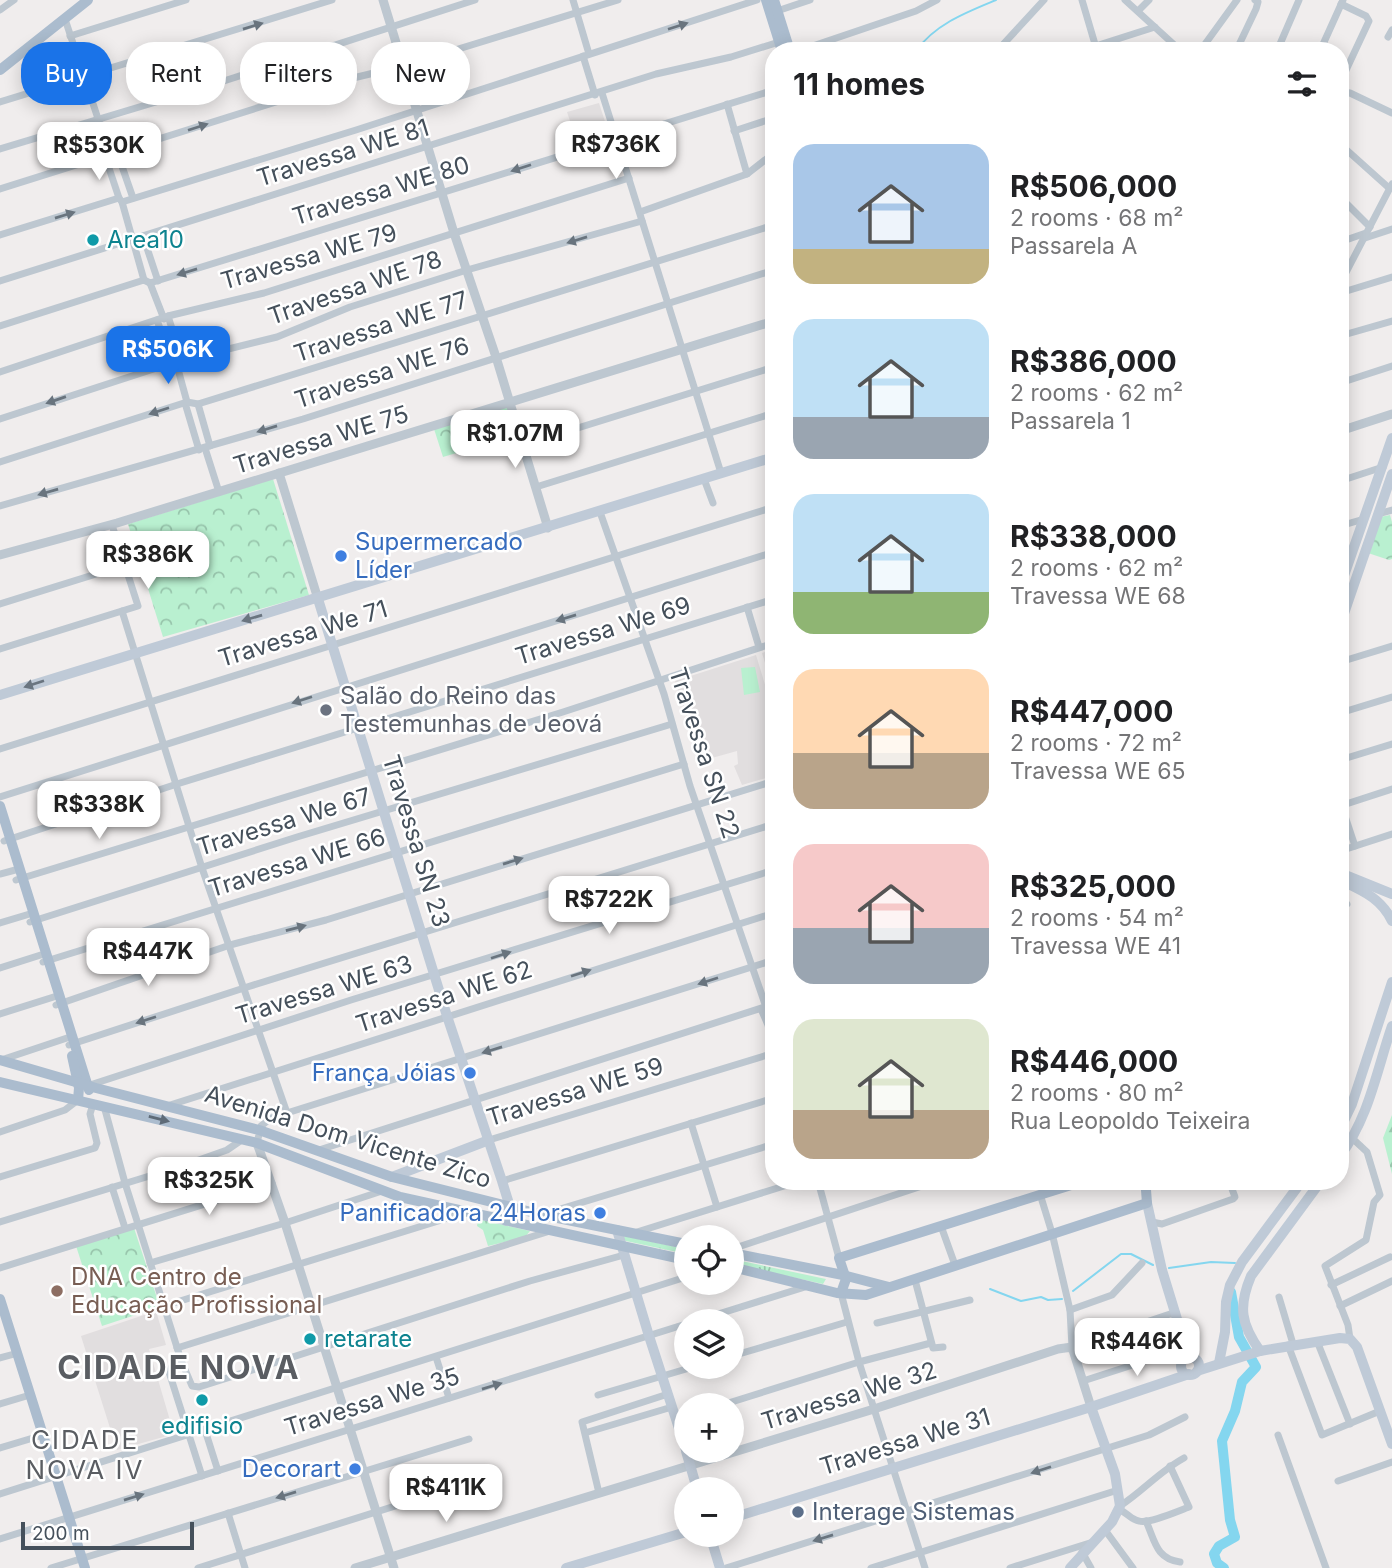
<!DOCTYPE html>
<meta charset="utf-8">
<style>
body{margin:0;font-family:Inter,sans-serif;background:#f2f2f2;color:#202124;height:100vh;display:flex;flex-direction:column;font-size:26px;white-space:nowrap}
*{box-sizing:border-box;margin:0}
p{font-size:23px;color:#757577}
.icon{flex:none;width:38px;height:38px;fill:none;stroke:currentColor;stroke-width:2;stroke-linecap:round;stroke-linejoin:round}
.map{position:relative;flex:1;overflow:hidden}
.drawer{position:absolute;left:765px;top:42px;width:584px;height:1148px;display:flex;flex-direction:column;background:#fff;border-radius:28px;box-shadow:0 4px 18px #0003}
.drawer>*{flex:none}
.guide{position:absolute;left:21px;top:42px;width:639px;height:63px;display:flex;gap:14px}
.fabs{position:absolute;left:674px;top:1225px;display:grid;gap:14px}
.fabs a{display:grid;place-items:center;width:70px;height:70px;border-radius:50%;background:#fff;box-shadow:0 4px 18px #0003;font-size:35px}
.scale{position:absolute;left:21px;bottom:18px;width:173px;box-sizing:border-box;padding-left:7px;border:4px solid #45505b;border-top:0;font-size:19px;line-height:24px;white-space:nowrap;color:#45505b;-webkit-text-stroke:5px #fff;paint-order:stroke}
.price{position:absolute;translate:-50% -60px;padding:0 16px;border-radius:14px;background:#fff;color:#222;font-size:23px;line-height:46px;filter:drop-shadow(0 2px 4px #0008)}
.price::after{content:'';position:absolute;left:50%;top:42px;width:21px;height:16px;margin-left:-10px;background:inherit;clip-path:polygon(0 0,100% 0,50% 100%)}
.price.active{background:#1a73e8;color:#fff}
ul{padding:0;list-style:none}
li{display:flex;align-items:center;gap:21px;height:175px;padding:0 28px}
li span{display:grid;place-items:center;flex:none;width:196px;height:140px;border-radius:21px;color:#555}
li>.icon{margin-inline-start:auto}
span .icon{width:84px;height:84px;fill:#fffc;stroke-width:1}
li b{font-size:30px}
h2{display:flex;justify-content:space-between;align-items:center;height:84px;padding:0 28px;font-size:30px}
.chip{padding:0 24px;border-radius:28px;background:#fff;box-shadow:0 4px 18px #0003;font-size:24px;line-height:63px}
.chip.active{background:#1a73e8;color:#fff}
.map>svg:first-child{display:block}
.education{fill:#e1dedf}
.grass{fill:url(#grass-tufts)}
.forest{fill:url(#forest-firs)}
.park{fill:url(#park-crowns)}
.pitch{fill:#b9f0d0}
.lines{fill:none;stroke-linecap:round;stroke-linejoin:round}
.stream{stroke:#84d6ef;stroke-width:2}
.river{stroke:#84d6ef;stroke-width:10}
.minor{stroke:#bdc7d0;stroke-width:7}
.tertiary{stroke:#bdc7d0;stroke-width:9}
.secondary{stroke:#bfcad7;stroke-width:10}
.primary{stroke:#abbcce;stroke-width:10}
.oneway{fill:#69747e}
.oneway2{fill:#6a7580}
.oneway3{fill:#5e6b78}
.culture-dot{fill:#0f9aa8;stroke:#fff;stroke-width:2.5}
.shop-dot{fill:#3f7fe0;stroke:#fff;stroke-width:2.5}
.worship-dot{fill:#6b7280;stroke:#fff;stroke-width:2.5}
.education-dot{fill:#8d6e63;stroke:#fff;stroke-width:2.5}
.service-dot{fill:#5c6f8a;stroke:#fff;stroke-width:2.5}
.labels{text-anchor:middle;stroke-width:5;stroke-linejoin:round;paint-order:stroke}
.street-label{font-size:24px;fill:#45505b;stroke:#fff}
.culture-label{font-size:24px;fill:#0d838f;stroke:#fff;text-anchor:start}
.shop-label{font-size:24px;fill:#366cbe;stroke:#fff;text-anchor:end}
.worship-label{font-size:24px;fill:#5b616d;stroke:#fff;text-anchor:start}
.education-label{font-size:24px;fill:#785e54;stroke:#fff;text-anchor:start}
.service-label{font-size:24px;fill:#4e5e75;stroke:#fff;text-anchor:start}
.neighbourhood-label{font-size:26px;letter-spacing:2px;fill:#5a5d62;stroke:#fff}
.district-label{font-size:32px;font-weight:bold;letter-spacing:2px;fill:#5a5d62;stroke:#fff}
</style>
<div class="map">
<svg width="1392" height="1568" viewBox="0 0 1392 1568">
<defs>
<pattern id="grass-tufts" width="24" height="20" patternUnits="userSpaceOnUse" patternTransform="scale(1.75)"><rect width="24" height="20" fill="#b9f0d0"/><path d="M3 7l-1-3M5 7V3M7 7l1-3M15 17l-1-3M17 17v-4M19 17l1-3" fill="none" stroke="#98c5ac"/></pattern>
<pattern id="forest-firs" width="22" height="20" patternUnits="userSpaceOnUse" patternTransform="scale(1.75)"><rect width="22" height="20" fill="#b9f0d0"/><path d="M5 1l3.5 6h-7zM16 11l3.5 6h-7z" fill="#98c5ac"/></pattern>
<pattern id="park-crowns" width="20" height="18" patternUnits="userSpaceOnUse" patternTransform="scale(1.75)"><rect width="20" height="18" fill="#b9f0d0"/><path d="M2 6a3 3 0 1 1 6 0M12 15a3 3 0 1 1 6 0" fill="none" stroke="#98c5ac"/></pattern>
</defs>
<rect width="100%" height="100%" fill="#f0eded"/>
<g class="education">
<path d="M599 103 609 134 578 145 567 112Z"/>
<path d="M773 649V690L762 653Z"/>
<path d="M756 655 773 711V776L742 785 734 766 738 764 737 751 701 761 675 681Z"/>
<path d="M156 1311 166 1345 149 1349 174 1434 117 1450 81 1336Z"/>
</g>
<g class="grass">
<path d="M624 1236 686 1249V1254L626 1241 623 1240Z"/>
<path d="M732 1259 826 1279 823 1284 732 1264Z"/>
</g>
<path class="forest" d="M1392 1115V1174L1383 1138Z"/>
<g class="park">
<path d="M508 406 517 435 443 457 434 429Z"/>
<path d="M273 479 309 595 163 637 128 524Z"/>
<path d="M1390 515 1392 522V559L1389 560 1368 553 1380 517Z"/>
<path d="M478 1219 530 1231 525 1237 488 1246 483 1230 477 1226Z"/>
<path d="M134 1228 160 1307 102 1326 76 1246Z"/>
</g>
<g class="pitch">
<path d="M600 124 603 134 580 141 577 132Z"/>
<path d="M755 667 760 692 744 695 741 668Z"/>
</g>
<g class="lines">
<g class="stream">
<path d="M916 51C935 24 967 12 996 0"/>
<path d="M1169 1268 1211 1262 1235 1263"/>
<path d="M990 1289 1021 1301 1041 1297 1048 1300 1062 1299"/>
<path d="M1073 1291 1121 1254H1131L1153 1265"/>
</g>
<path class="river" d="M1224 1568 1217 1563 1214 1554 1219 1546 1235 1537 1230 1520 1222 1441 1235 1411 1242 1382 1256 1367 1239 1337 1231 1292"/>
<g class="minor">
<path d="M573 0 589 54"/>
<path d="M1082 0 1097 51"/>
<path d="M1125 0 1181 51"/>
<path d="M0 10 14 0"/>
<path d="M777 11 810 0"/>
<path d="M1138 11 1149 0"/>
<path d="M65 19 110 155"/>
<path d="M70 36 186 0"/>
<path d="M1388 37 1392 30"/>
<path d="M798 51 916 11 937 0"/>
<path d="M997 51 1044 0"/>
<path d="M1080 51 1155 27"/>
<path d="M1200 51 1237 0"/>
<path d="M1236 51 1256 9 1258 2 1255 0"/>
<path d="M1277 51 1299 0"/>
<path d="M1320 51 1343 0"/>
<path d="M583 56 595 95"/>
<path d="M1340 83 1369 21 1366 16 1341 4"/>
<path d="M602 93 721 473"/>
<path d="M1350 93 1392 113"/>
<path d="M0 102 332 0"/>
<path d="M727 104 747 174"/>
<path d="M734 131 774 118"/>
<path d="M1340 144 1389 188"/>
<path d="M0 149 199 89 475 0"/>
<path d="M117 152 133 198"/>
<path d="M105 156 119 198"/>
<path d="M0 189 349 79 403 66 618 0"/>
<path d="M1340 197 1370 227"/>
<path d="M122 202 144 280"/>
<path d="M640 212 747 174 774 153"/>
<path d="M0 235 119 198 122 202 356 130 757 0"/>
<path d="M143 236 158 281"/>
<path d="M1365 238 1392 229"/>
<path d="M1340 242 1366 233"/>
<path d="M0 281 656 74 731 57 779 42"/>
<path d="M150 283 164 319"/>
<path d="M1340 284 1392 184"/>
<path d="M1340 293 1392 277"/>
<path d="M168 316 182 360"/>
<path d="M157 320 172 363"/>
<path d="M0 326 144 280 150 283 774 90"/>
<path d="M1340 336 1392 321"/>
<path d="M176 362 187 402"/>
<path d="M0 372 168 316 264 293 629 178"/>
<path d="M1340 383 1392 366"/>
<path d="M185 403 199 450"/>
<path d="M198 404 210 446"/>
<path d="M0 419 172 363 277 337 350 307 467 270 642 221"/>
<path d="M523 445 774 367"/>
<path d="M205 448 219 492"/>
<path d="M0 462 187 402 198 404 774 225"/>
<path d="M704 479 713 503"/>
<path d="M1340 481 1383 467"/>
<path d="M536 487 774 413"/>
<path d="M0 506 303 419 774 270"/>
<path d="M600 512 664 694 690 786 766 1007"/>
<path d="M1378 514 1392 510"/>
<path d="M1340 526 1364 519"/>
<path d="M0 604 125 565"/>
<path d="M747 607 759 647"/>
<path d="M122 611 202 868 287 1113"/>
<path d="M0 649 138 606 112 525"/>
<path d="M1340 662 1392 646"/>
<path d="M1340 713 1392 697"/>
<path d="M0 749 774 507"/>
<path d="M1340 760 1392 744"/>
<path d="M0 797 774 552"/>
<path d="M1341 804 1355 846"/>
<path d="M1340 806 1392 789"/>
<path d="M4 841 177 784 774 599"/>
<path d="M1340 851 1392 834"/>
<path d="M0 874 19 869"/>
<path d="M16 880 563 712 774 643"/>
<path d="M1340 906 1347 904"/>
<path d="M30 922 297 837 672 724"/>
<path d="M0 923 33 913"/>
<path d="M43 962 684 764"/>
<path d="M0 968 47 953"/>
<path d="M56 1005 230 945 326 920 774 781"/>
<path d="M761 1009 768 1025 774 1051"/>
<path d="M0 1014 60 995"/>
<path d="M69 1045 244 988 774 824"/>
<path d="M1 1060 73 1036"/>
<path d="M90 1085 351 1000 774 870"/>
<path d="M104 1106 125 1183 181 1360 192 1386 199 1387 530 1281 624 1255"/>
<path d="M167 1106 774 913"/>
<path d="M691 1123 717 1207"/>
<path d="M0 1132 65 1110 78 1100"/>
<path d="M489 1140 774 1053"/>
<path d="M257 1143 261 1126 271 1118 774 960"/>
<path d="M319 1150 774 1004"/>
<path d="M0 1177 95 1148 97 1143 90 1114 93 1104"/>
<path d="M502 1181 774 1098"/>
<path d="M818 1181 839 1258"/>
<path d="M112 1187 125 1228"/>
<path d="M1040 1194 1052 1233 1070 1310 1072 1347 1176 1312"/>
<path d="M547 1213 774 1144"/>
<path d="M0 1222 182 1166 227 1150 243 1139"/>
<path d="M1152 1222 1162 1224 1233 1199 1235 1197 1229 1181"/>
<path d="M941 1226 955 1265"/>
<path d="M637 1232 800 1181"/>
<path d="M732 1249 937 1181"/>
<path d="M150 1263 285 1223 382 1191"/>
<path d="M0 1268 272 1183"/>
<path d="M915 1280 933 1348 943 1347"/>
<path d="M1331 1285 1390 1257"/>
<path d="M841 1293 859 1362 925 1568"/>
<path d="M1279 1297 1293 1344"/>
<path d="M164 1306 464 1213"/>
<path d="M1340 1306 1392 1281"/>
<path d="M1070 1310 1112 1295 1142 1263"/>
<path d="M696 1321 805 1287"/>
<path d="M877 1323 970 1300"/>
<path d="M1350 1339 1348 1325 1325 1266 1366 1240 1374 1202 1380 1195 1367 1152 1353 1139"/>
<path d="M1317 1341 1350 1424"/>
<path d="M1288 1345 1322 1435 1380 1411"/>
<path d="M177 1348 550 1231"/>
<path d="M732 1356 847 1322"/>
<path d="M436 1357 449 1398"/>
<path d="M0 1358 18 1353"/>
<path d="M181 1360 173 1364 169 1372 202 1476"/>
<path d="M1083 1381 1182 1349"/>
<path d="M598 1395 693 1367"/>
<path d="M0 1404 30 1395"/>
<path d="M722 1405 859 1362 931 1343"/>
<path d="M205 1430 218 1471"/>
<path d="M588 1432 672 1407"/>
<path d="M1278 1435 1326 1568"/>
<path d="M0 1448 43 1435"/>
<path d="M1338 1481 1392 1462"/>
<path d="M599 1493 582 1422 668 1394"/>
<path d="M0 1494 686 1277"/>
<path d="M1120 1506C1143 1491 1160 1471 1184 1458"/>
<path d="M1119 1510C1127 1512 1131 1520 1139 1521 1149 1524 1178 1511 1189 1507L1170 1466"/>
<path d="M228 1513 245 1568"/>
<path d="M1146 1521C1155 1541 1156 1559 1180 1562"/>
<path d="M1105 1530 1133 1568"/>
<path d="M0 1539 686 1324"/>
<path d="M1082 1552 1091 1568"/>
<path d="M51 1568 469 1439"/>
<path d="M198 1568 481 1479"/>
<path d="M726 1568 1149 1435 1185 1417"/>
<path d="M871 1568 1118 1490"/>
<path d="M1010 1568 1093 1542"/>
</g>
<g class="tertiary">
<path d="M383 0 454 233 496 357 548 528"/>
<path d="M1340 431 1392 414"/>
<path d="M279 473 318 599"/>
<path d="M0 555 117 523 774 321"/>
<path d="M257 1143 285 1223 394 1568"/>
<path d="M355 1568 874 1409 1058 1349 1072 1347 1091 1407"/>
</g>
<g class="secondary">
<path d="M1340 587 1392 438"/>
<path d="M318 599 447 1016 502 1181 510 1207 506 1221"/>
<path d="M1340 625 1392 474"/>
<path d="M0 695 774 457"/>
<path d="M1340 873 1392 894"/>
<path d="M1340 880C1363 891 1381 898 1392 921"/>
<path d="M1340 1129 1352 1104 1392 982"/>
<path d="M1340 1156C1369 1118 1377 1069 1392 1026"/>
<path d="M392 1177 489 1140"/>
<path d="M1147 1203 1162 1270 1184 1342 1187 1351 1194 1358"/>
<path d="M617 1230 649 1336 686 1450"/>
<path d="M1260 1351C1241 1324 1238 1307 1251 1276L1321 1181"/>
<circle cx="1190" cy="1366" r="9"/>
<path d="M1219 1363 1225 1332 1226 1302 1230 1285 1242 1262 1302 1181"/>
<path d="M1197 1371 1260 1351 1340 1338 1350 1339 1357 1347 1392 1444"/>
<path d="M686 1451 697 1489"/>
<path d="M732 1518 1091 1407 1189 1374"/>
<path d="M710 1535 720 1568"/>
<path d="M566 1568 686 1532"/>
<path d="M1070 1568 1112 1522 1120 1506 1115 1474 1091 1407"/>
</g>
<g class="primary">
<path d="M766 0 782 51"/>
<path d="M774 0 790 51"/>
<path d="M0 70 88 0"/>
<path d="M0 806 89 1090"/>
<path d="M72 1056 79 1088 78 1100"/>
<path d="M0 1060 96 1088 259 1130 392 1177 543 1215 686 1244"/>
<path d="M0 1082 257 1143 400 1197 686 1260"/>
<path d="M732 1253 843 1275 889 1287"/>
<path d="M732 1267 837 1293 866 1295 1147 1203 1146 1190 1148 1181"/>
<path d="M841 1293 846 1279 839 1258 1084 1181"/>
<path d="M0 1299 85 1568"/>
</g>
</g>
<defs><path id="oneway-solid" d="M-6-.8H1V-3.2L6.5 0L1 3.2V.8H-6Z" transform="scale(1.75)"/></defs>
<g class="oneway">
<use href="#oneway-solid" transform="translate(253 26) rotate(-17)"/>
<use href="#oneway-solid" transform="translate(678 26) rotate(-18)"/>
<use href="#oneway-solid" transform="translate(198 127) rotate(-18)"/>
<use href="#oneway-solid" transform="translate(521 168) rotate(162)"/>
<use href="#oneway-solid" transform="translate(65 215) rotate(-17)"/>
<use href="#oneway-solid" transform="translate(577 240) rotate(163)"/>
<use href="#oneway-solid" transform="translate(187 272) rotate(163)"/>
<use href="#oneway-solid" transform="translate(56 400) rotate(161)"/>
<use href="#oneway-solid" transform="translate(159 411) rotate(162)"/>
<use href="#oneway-solid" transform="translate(267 429) rotate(163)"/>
<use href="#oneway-solid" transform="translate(48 492) rotate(164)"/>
<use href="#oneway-solid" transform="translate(566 618) rotate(163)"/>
<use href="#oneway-solid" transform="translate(302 700) rotate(162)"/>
<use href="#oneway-solid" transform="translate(513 861) rotate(-17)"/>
<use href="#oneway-solid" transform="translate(296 928) rotate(-15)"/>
<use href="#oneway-solid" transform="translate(501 955) rotate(-18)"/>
<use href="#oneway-solid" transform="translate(581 973) rotate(-18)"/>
<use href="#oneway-solid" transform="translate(708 981) rotate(162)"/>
<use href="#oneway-solid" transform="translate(146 1020) rotate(162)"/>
<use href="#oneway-solid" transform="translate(492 1050) rotate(163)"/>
<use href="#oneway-solid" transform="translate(492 1386) rotate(-17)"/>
<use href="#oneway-solid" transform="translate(1041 1470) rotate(162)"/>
<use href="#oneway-solid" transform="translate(286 1495) rotate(163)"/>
<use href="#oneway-solid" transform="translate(134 1497) rotate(-17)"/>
<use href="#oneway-solid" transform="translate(823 1538) rotate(163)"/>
</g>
<g class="oneway2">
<use href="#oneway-solid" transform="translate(252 618) rotate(164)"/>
<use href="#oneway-solid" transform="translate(34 684) rotate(162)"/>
</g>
<use class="oneway3" href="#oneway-solid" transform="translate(159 1119) rotate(14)"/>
<g class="culture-dot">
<circle cx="93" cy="240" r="7"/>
<circle cx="310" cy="1339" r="7"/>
<circle cx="202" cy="1400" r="7"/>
</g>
<g class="shop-dot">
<circle cx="341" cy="556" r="7"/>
<circle cx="470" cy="1073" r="7"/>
<circle cx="600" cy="1213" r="7"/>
<circle cx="355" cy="1469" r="7"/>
</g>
<circle class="worship-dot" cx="326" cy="710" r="7"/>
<circle class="education-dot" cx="57" cy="1291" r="7"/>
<circle class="service-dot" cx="798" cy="1512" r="7"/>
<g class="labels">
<g class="street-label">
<text transform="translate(343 153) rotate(-17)" y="8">Travessa WE 81</text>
<text transform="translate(381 191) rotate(-17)" y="8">Travessa WE 80</text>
<text transform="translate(309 257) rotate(-16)" y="8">Travessa WE 79</text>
<text transform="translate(355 288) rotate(-19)" y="8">Travessa WE 78</text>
<text transform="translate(381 327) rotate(-18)" y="8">Travessa WE 77</text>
<text transform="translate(382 373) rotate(-18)" y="8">Travessa WE 76</text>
<text transform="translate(321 440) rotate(-17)" y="8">Travessa WE 75</text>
<text transform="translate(603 631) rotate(-17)" y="8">Travessa We 69</text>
<text transform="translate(303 634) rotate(-17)" y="8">Travessa We 71</text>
<text transform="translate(704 753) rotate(72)" y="8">Travessa SN 22</text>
<text transform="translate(284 822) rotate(-17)" y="8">Travessa We 67</text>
<text transform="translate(416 841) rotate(73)" y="8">Travessa SN 23</text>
<text transform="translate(297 863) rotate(-17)" y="8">Travessa WE 66</text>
<text transform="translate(324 990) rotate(-17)" y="8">Travessa WE 63</text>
<text transform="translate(444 997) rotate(-18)" y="8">Travessa WE 62</text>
<text transform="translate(575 1092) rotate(-17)" y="8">Travessa WE 59</text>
<text transform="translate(348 1137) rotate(17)" y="8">Avenida Dom Vicente Zico</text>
<text transform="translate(849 1396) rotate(-17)" y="8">Travessa We 32</text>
<text transform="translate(372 1402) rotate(-17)" y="8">Travessa We 35</text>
<text transform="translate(905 1442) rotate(-17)" y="8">Travessa We 31</text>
</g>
<g class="culture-label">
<text x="107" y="248">Area10</text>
<text x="324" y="1347">retarate</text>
<text x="202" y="1434" text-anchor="middle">edifisio</text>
</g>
<g class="shop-label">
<text x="355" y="550" text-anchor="start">Supermercado<tspan x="355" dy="28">Líder</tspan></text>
<text x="456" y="1081">França Jóias</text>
<text x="586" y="1221">Panificadora 24Horas</text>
<text x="341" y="1477">Decorart</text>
</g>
<g class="worship-label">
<text x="340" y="704">Salão do Reino das<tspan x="340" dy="28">Testemunhas de Jeová</tspan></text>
</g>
<g class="education-label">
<text x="71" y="1285">DNA Centro de<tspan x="71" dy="28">Educação Profissional</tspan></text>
</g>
<g class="service-label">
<text x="812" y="1520">Interage Sistemas</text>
</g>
<g class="neighbourhood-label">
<text x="85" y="1449">CIDADE<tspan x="85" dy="30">NOVA IV</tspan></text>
</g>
<g class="district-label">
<text x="179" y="1379">CIDADE NOVA</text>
</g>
</g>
</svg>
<div class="fabs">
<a><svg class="icon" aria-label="locate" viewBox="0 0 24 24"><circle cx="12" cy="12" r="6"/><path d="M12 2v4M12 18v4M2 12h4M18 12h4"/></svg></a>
<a><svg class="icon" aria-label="layers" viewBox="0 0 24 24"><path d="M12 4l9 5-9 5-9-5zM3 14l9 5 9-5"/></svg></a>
<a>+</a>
<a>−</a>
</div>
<div class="scale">200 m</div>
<b class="price" style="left:616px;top:181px">R$736K</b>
<b class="price" style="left:99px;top:182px">R$530K</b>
<b class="price active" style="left:168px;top:386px">R$506K</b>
<b class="price" style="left:515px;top:470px">R$1.07M</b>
<b class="price" style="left:148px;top:591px">R$386K</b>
<b class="price" style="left:99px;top:841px">R$338K</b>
<b class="price" style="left:609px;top:936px">R$722K</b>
<b class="price" style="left:148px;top:988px">R$447K</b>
<b class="price" style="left:209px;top:1217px">R$325K</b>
<b class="price" style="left:1137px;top:1378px">R$446K</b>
<b class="price" style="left:446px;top:1524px">R$411K</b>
<div class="guide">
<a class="chip active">Buy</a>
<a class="chip">Rent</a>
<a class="chip">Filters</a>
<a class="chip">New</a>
</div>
<section class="drawer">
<h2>11 homes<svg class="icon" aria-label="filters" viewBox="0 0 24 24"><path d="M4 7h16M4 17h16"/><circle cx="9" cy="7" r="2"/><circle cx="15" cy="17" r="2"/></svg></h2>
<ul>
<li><span style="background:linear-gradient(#a9c7e8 75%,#c2b280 0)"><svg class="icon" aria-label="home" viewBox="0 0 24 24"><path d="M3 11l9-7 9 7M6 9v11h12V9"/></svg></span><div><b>R$506,000</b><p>2 rooms · 68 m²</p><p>Passarela A</p></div></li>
<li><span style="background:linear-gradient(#bfe0f5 70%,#9aa5b1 0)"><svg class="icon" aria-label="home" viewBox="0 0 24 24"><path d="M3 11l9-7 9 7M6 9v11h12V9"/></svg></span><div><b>R$386,000</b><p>2 rooms · 62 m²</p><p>Passarela 1</p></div></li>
<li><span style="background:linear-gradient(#bfe0f5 70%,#8fb573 0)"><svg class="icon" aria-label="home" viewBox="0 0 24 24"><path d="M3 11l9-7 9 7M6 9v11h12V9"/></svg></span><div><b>R$338,000</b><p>2 rooms · 62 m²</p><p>Travessa WE 68</p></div></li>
<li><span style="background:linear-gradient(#ffd9b3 60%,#b9a48a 0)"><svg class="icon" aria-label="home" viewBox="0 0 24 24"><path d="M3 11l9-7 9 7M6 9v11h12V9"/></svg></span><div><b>R$447,000</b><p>2 rooms · 72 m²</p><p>Travessa WE 65</p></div></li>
<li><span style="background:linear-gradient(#f6c9c9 60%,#9aa5b1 0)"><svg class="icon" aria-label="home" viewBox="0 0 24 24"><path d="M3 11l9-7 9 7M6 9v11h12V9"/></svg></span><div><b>R$325,000</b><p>2 rooms · 54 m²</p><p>Travessa WE 41</p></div></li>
<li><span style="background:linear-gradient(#dfe7d0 65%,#b9a48a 0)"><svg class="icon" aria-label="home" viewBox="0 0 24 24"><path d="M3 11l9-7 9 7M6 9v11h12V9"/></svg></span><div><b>R$446,000</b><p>2 rooms · 80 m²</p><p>Rua Leopoldo Teixeira</p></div></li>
</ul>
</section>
</div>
